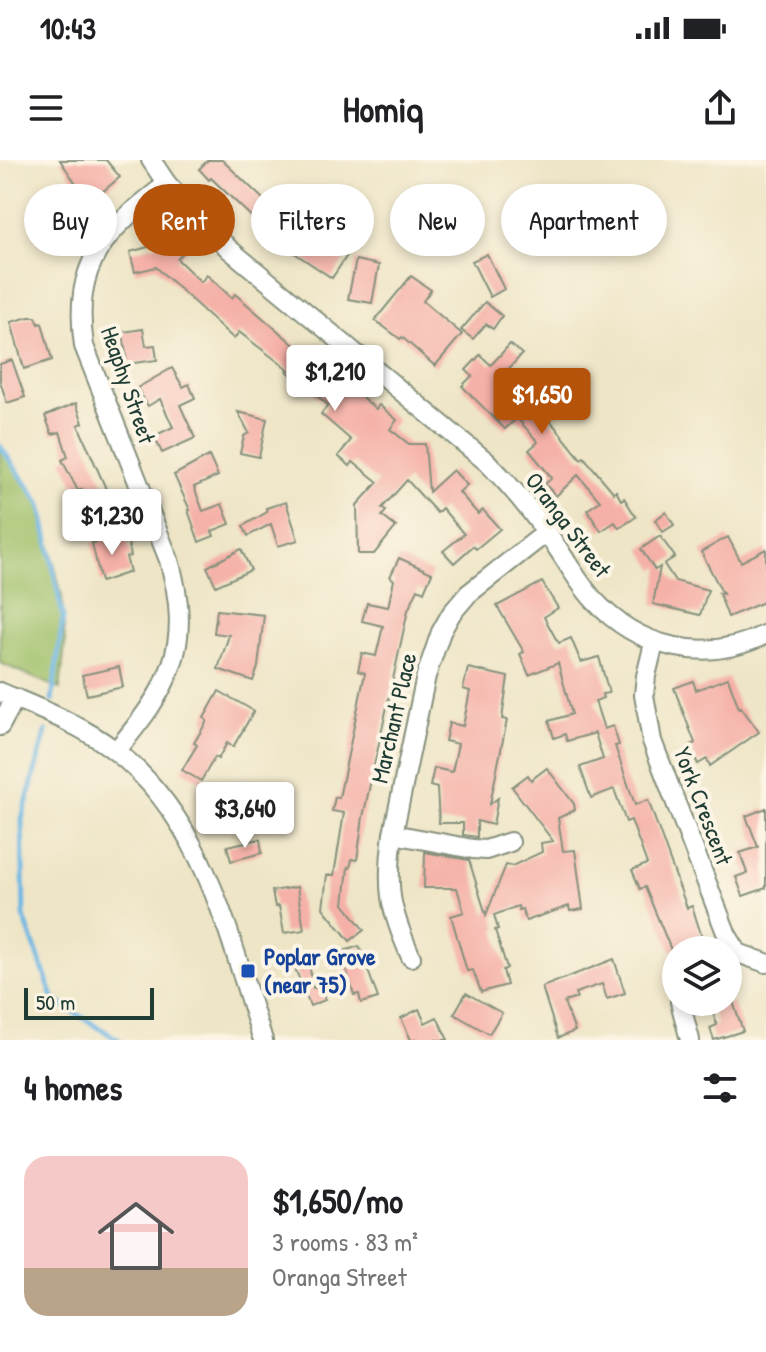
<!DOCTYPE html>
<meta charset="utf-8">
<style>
body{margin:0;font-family:"Patrick Hand",sans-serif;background:#f6f6f6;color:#202124;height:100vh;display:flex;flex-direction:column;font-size:30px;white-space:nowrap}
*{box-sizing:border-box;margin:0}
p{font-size:26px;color:#757577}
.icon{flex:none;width:44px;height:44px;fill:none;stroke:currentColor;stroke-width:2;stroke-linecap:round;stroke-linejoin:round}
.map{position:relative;height:880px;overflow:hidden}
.details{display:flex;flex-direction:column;background:#fff;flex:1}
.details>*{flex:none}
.hud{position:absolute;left:24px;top:24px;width:718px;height:72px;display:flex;gap:16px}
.fabs{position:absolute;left:662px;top:776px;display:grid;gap:16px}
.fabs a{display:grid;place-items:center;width:80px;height:80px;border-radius:50%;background:#fff;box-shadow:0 4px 12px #0003;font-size:40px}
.scale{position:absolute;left:24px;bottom:20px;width:130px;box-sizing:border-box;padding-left:8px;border:4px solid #1f3d34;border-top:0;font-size:22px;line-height:28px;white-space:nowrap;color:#1f3d34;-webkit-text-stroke:6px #fcf5e5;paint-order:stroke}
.price{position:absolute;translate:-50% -68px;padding:0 18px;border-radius:8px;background:#fff;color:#222;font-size:26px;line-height:52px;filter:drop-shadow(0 2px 4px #0008)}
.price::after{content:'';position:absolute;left:50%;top:48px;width:24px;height:18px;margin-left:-12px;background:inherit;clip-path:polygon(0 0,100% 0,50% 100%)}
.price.current{background:#b45309;color:#fff}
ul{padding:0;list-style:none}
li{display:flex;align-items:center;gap:24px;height:200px;padding:0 24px}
li span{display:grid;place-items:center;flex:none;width:224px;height:160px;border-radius:24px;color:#555}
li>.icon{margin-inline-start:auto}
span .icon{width:96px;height:96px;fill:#fffc;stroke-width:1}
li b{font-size:34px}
h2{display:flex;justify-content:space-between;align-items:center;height:96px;padding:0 24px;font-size:34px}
.tag{padding:0 28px;border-radius:36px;background:#fff;box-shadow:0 4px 12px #0003;font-size:28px;line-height:72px}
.tag.current{background:#b45309;color:#fff}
.status{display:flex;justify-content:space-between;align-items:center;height:56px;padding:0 40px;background:#fff;direction:ltr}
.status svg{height:22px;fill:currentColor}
header{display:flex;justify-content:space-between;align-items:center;height:104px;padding:0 24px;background:#fff;font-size:36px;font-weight:700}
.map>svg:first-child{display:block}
.green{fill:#9fc069;stroke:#5f7e4e;stroke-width:2}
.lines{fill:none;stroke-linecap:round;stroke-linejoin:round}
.stream{stroke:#69b5e3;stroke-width:5}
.building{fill:#f5b0a7}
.minor-casing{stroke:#86917d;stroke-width:22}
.minor{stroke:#fff;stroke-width:18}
.transit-dot{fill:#1a4fb4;stroke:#fcf5e5;stroke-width:3}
.labels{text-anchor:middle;stroke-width:8;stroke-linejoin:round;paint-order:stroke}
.street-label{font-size:24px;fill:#1f3d34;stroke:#fcf5e5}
.transit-label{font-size:24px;font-weight:bold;fill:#164399;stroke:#fcf5e5;text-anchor:start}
</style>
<div class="status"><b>10:43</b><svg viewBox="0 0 49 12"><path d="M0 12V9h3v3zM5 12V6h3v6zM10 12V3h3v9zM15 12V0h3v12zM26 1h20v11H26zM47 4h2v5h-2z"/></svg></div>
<header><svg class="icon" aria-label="menu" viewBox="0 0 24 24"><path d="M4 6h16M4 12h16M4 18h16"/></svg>Homiq<svg class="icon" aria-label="share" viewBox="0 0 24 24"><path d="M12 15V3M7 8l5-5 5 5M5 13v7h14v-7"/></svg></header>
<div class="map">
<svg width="766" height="880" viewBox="0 0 766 880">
<rect width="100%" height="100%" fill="#fcf5e5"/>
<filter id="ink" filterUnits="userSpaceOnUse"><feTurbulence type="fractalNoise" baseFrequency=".0125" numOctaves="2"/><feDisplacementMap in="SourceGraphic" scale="16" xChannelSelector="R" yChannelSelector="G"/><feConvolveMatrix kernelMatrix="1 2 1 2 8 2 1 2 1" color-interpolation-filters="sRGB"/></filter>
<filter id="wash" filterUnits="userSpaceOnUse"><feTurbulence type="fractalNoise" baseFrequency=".006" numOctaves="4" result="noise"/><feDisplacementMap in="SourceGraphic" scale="32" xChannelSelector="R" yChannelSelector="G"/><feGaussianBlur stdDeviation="1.8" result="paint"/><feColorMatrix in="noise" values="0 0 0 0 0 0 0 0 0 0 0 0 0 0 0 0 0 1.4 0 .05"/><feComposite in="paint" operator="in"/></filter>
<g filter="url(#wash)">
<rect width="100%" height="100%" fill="#eee5c6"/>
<path class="green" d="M0 286 41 345 62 437 65 484 60 529 0 503Z"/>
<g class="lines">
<g class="stream">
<path d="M0 286 41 345 63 458 52 540"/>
<path d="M46 571 22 659 24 757 54 840 119 880"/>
</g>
</g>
<g id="blocks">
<g class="building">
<path d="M60 0H106L120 17 89 43Z"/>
<path d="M208 0H222L281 56 286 49 326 78 330 73 352 88 332 118 284 86 287 82 260 65 211 18 209 20 199 9Z"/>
<path d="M170 73 187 89 177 99 201 122 207 115 232 138 235 134 313 201 315 198 376 249 379 245 397 260 390 269 409 284H425L429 332 453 310 467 325 459 332 478 354 483 350 500 369 476 389 473 386 454 403 443 391 464 374 442 348 437 353 407 320 382 348 386 351 382 356 396 367 374 394H358L357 345 378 322 353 302 350 306 338 296 351 280 321 254 328 245 287 211 289 210 239 172 234 179 156 107 135 112 130 92 159 84Z"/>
<path d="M487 94 504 129 490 137 472 101Z"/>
<path d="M356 100 379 105 372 143 348 139Z"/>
<path d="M411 116 431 130 423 141 462 174 435 206 402 177 400 179 375 160Z"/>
<path d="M485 142 502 156 493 169 486 164 473 179 461 170Z"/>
<path d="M29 157H36L39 164 42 163 52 200 24 209 11 162Z"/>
<path d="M143 169 146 186 155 185 157 200 127 204 123 172Z"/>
<path d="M510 184 522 194 505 213 544 253 581 299 584 297 614 333 616 331 621 340 624 338 636 357 619 368 615 362 601 371 587 350 600 341 578 315 556 336 545 324 552 318 529 290 538 282 517 258 505 269 462 226 472 216 466 210 480 195 491 205Z"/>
<path d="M12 200 25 237 7 243 0 221V204Z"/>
<path d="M172 208 183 227 189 224 195 238 180 245 195 278 162 293 154 276 173 267 160 239 148 246 137 228Z"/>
<path d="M76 243 83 263 78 265 110 338 89 346 82 329 78 331 62 300 68 297 60 272 52 274 45 256Z"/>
<path d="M238 252 267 259 259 297 240 293 244 276 249 273Z"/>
<path d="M209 296 218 316 194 327 203 351 222 344 230 364 212 371 214 376 199 382 188 350H190L174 315Z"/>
<path d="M286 342 298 380 278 386 271 364 248 376 243 366 267 352 266 348Z"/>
<path d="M666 352 674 365 663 372 655 360Z"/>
<path d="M126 375 131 396 126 397 130 412 101 422 92 383Z"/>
<path d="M660 376 675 397 664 404 675 421 708 430 700 455 653 444 660 407 655 410 641 389Z"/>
<path d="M728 377 741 402 766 389V441L728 457 719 433 723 434 701 392Z"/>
<path d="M241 389 251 410 216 426 207 407Z"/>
<path d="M399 398 432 413 424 432 418 429 408 450 363 657 357 700 352 699 350 708 348 707 344 744 364 770 350 781 323 748 327 715H334L344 653 332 651 335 637 339 638 365 513 358 511 362 493 376 496 383 466 362 461 367 443 388 447 394 420 390 417Z"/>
<path d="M542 422 558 448 544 457 556 479 559 483 571 478 581 502 599 497 609 533 602 534 603 538 595 541 604 569 613 566 619 585 615 586 635 645 648 640 687 748 692 746 706 790H671L645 727 640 729 632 710 647 704 631 660 626 662 614 629 591 638 580 607 603 599 595 573 567 581 565 574 554 578 549 561 572 554 558 503 529 515 520 494 524 492 497 446Z"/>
<path d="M217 450 264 455 258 507 253 521 218 509 229 475 214 473Z"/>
<path d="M119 507 123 527 87 535 82 515Z"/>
<path d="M468 508 508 517 502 559 507 560 490 644 498 638 493 665 477 661V677L463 675V663H439L437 628 430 626 434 608 452 612 458 584 445 581 449 563 463 566 470 531 463 529Z"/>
<path d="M728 518 739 548 741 547 759 572 710 606 707 599 698 604 689 586 695 583 674 528 693 521 696 530Z"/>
<path d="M219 531 254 551 233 587 227 583 218 599 215 597 201 621 182 610 197 585 194 583 207 561 204 558Z"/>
<path d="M547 608 574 644 575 650 558 658 563 691 575 690 583 749 570 751 569 746 526 761 522 749 519 750 518 746 494 755 498 769 495 770 507 808 503 810 507 825 481 832 473 810 467 811 451 756 464 752 457 728H424L425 692 469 700 486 755 506 705 512 706 542 692 541 683 553 681 512 627 528 615 531 620Z"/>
<path d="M239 639 254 650 241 669 225 659Z"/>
<path d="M766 648V728L743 736 736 717 747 713 740 693 758 687 746 656Z"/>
<path d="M260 679 262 693 231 701 227 686Z"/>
<path d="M297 727 304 770 284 773 279 746 275 747 272 731Z"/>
<path d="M359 786 378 838 361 843 359 834 354 835 341 792Z"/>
<path d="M614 799 625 833 607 839 602 824 575 833 577 838 564 842 575 871 558 878 542 827Z"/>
<path d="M309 803 313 828 321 827 325 840 310 846 295 808Z"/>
<path d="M466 833 502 853 489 874 454 854Z"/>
<path d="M733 842 743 871 714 880 710 868 717 865 712 850Z"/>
<path d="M419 849 425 863 437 857 448 880H411L401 858Z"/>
</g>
</g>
</g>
<g filter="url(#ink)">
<use href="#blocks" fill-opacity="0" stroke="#86917d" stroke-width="2"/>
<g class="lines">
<g class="minor-casing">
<g id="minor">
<path d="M151 0 167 24 229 89 487 302C509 324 529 348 547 373 563 394 575 419 593 439 637 488 705 505 766 474"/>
<path d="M654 483 646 516 644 535 652 581 727 775 738 793 766 803"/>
<path d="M0 532C40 549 80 564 114 590 205 659 229 778 263 880"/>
<path d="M0 566 15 538"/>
<path d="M116 591C170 526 194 487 169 400L84 186C72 102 105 71 167 24"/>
<path d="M393 674 473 689 486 690 510 682"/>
<path d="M411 797C389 747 386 729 393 674L426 516 441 472 451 454 468 434 547 372"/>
<path d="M680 842 690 880"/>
</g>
</g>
<use href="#minor" class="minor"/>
</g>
</g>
<rect class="transit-dot" x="240" y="803" width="16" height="16" rx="4"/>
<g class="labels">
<g class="street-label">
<text transform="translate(128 225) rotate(71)" y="8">Heaphy Street</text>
<text transform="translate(568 365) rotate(53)" y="8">Oranga Street</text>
<text transform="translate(394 558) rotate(-77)" y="8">Marchant Place</text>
<text transform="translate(703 646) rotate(69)" y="8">York Crescent</text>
</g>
<g class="transit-label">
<text x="264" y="805">Poplar Grove<tspan x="264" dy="28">(near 75)</tspan></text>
</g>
</g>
</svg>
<div class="fabs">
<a><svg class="icon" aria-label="layers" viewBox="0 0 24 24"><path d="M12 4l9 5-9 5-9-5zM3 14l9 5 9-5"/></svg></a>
</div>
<div class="scale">50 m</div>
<b class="price" style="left:335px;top:253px">$1,210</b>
<b class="price current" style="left:542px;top:276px">$1,650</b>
<b class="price" style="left:112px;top:397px">$1,230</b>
<b class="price" style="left:245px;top:690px">$3,640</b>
<div class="hud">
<a class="tag">Buy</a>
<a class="tag current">Rent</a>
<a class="tag">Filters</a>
<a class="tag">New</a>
<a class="tag">Apartment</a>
</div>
</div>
<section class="details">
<h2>4 homes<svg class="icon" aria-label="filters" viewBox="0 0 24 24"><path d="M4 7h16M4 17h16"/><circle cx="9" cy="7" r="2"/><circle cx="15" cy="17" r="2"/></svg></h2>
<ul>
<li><span style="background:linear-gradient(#f6c9c9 70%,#b9a48a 0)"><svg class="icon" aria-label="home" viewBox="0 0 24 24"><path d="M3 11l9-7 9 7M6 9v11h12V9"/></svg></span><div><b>$1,650/mo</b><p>3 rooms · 83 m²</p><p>Oranga Street</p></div></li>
</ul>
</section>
